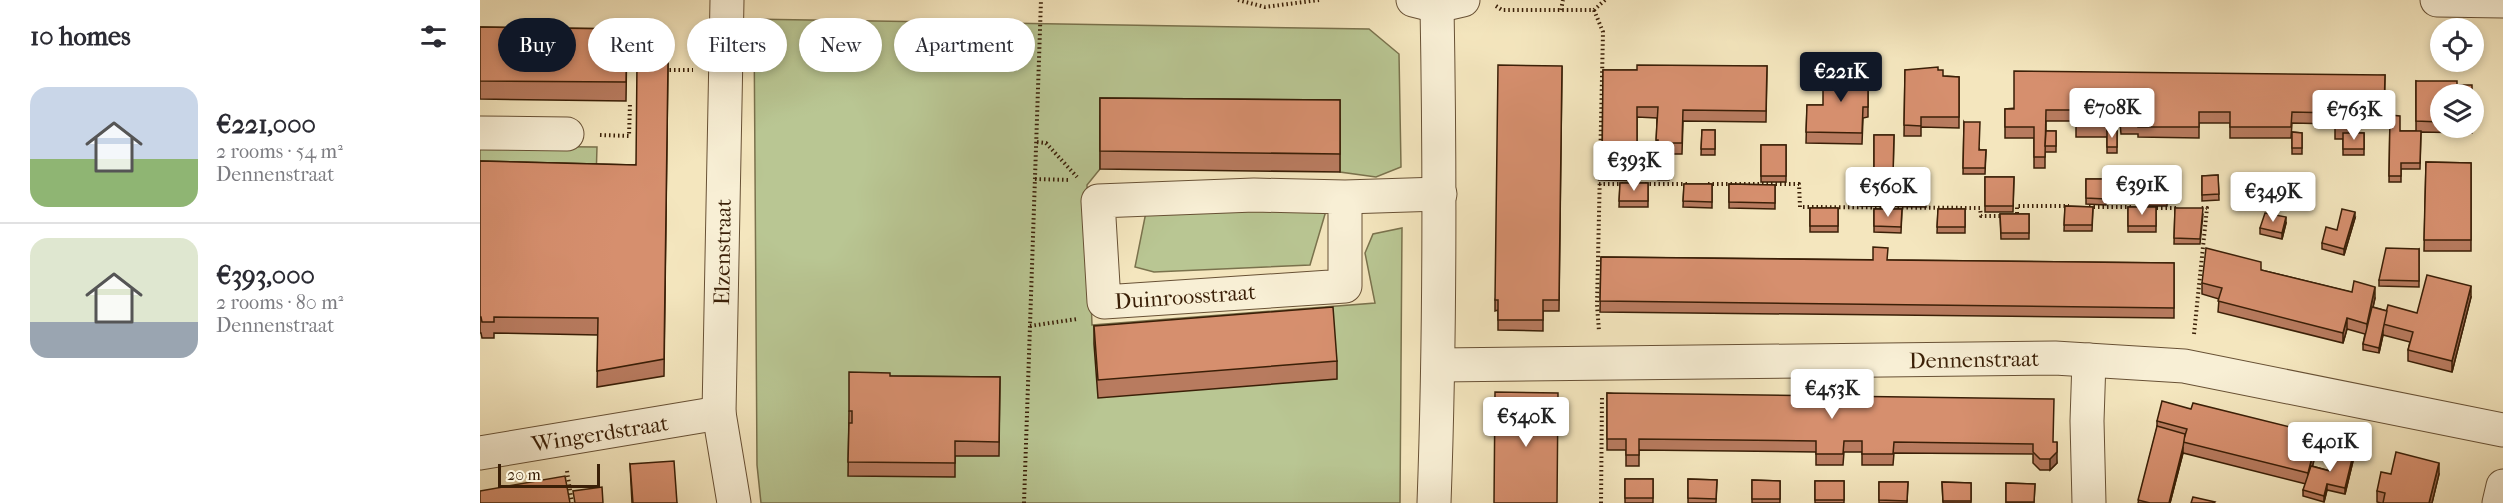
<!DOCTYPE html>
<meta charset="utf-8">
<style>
body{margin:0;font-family:"IM FELL French Canon",serif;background:#f7f7f7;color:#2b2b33;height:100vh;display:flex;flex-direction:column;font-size:22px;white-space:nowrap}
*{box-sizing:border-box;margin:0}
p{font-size:20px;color:#7c7c81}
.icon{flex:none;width:33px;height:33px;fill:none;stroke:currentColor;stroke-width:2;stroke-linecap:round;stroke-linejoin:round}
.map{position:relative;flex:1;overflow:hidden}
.panel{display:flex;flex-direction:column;background:#fff;width:480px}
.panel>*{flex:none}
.banner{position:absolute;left:18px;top:18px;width:570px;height:54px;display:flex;gap:12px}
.controls{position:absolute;left:1950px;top:18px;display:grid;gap:12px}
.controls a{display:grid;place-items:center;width:54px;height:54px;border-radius:50%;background:#fff;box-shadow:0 3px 9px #0003;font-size:30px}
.scale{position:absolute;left:18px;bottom:15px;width:102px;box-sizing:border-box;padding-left:6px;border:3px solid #3a1f07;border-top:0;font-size:16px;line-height:21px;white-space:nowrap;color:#3a1f07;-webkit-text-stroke:4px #f8efd5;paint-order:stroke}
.price{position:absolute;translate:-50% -51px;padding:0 14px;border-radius:6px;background:#fff;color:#222;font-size:20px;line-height:39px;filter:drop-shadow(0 2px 3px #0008)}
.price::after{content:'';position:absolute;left:50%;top:36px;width:18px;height:14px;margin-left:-9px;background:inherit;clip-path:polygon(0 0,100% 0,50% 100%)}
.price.on{background:#111827;color:#fff}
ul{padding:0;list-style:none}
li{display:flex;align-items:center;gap:18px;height:150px;padding:0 30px}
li+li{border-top:2px solid #e1e1e2}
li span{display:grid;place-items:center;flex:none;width:168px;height:120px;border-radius:18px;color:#555}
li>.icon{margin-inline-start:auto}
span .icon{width:72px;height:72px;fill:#fffc;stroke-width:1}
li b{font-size:26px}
h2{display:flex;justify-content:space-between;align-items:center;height:72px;padding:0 30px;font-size:26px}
.pill{padding:0 21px;border-radius:27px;background:#fff;box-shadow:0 3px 9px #0003;font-size:21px;line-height:54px}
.pill.on{background:#111827;color:#fff}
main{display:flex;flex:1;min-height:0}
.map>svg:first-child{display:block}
.green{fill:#b9c693;stroke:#7a724d;stroke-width:1.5}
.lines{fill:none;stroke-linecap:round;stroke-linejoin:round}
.minor-casing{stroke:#685135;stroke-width:35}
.path{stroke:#3a1f07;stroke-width:4;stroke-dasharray:1.5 3;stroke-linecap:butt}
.minor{stroke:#f8efd5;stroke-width:33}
.wall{fill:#b87b5f;stroke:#3a1f07;stroke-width:1.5}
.shaded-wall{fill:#96644d;stroke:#3a1f07;stroke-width:1.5}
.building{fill:#d68f6e;stroke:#3a1f07;stroke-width:1.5}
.labels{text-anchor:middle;stroke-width:5;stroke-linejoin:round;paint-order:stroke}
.street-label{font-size:22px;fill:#3a1f07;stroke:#f8efd5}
</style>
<main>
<section class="panel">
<h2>10 homes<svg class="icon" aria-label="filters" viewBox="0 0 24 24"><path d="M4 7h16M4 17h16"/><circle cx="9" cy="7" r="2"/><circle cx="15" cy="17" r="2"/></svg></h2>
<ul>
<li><span style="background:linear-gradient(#c9d6e8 60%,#8fb573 0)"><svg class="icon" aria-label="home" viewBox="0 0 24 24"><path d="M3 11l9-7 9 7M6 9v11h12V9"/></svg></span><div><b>€221,000</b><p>2 rooms · 54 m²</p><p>Dennenstraat</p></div></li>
<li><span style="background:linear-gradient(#dfe7d0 70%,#9aa5b1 0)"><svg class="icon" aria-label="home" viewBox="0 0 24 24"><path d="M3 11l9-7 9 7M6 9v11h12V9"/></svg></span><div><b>€393,000</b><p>2 rooms · 80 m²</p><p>Dennenstraat</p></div></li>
</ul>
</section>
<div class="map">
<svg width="2023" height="503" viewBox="0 0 2023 503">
<rect width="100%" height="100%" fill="#f4e6be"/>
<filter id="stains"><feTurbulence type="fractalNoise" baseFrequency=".00333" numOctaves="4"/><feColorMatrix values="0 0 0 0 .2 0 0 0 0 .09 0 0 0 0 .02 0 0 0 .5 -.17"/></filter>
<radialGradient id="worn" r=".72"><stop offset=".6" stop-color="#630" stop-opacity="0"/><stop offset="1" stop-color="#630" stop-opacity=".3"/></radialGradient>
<g class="green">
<path d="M274 19 889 29 919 54 921 167 896 177 860 172V119L620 116V169L607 185 612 325 895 303 885 253 893 234 922 228 920 503H281L277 465Z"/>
<path d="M0 146 117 147 116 180 0 178Z"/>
<path d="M848 204 830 265 674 272 655 267 666 212Z"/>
</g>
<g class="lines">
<g class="minor-casing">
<g id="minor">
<path d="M247 0 239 413 254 503"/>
<path d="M933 0 957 6 983 0"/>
<path d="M1957 0 2023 1"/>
<path d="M0 133 87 134"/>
<path d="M865 197 774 195 618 201 624 302 865 286V197L960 194"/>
<path d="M959 365 1575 358 1704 366 2023 430"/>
<path d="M0 453 239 413"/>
<path d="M954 503C960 337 960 172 957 6"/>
<path d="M1609 503 1607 421 1609 360"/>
<path d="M2019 503 2023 486"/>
</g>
</g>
<g class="path">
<path d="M758 0 785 7 839 0"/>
<path d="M1016 6 1022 10H1114L1125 0"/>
<path d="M1081 10 1083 0"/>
<path d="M1114 10 1123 32 1117 305 1119 331"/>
<path d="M151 70H162"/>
<path d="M185 70H213"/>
<path d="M120 135 149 136 150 103"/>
<path d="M557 142 566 143 597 177"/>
<path d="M555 179 591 180"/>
<path d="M1119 184H1143"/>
<path d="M1165 184H1209"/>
<path d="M1228 184H1319L1320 207 1500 208 1501 216H1524"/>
<path d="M1609 207H1652"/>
<path d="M1672 208H1697"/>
<path d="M1534 215H1537V206H1589"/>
<path d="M550 326 597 319"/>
<path d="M1714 334 1727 208H1720"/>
<path d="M87 471 92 503"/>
<path d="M544 503 561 0"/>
<path d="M1121 503 1122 396"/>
</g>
<use href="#minor" class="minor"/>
</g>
<g class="wall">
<path d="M0 27 147 29 146 101 0 99Z"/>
<path d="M188 63 184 376 117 387 118 335 14 333V338H2L1 333H0V161L156 165Z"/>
<path d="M1082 66 1079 311H1063V331L1018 330V310L1015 311V300Z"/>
<path d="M1287 66 1286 122 1203 121 1202 154H1189V180H1178V151H1176L1177 118 1157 117V181L1122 180 1123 70H1157Z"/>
<path d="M1382 69H1388V117L1383 118 1382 144 1326 143 1327 105H1343Z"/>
<path d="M1425 70H1458L1463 76 1479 77V128L1441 127V136H1424Z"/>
<path d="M1905 75 1904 124H1873V133H1884V155H1863V139H1855V124L1812 123 1811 138H1750V123H1719V138L1658 137V134H1641L1640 122H1627V131H1637V153H1627V137H1596V121H1566V131H1576V152H1565V168H1554V138H1525V109Z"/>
<path d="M1936 81 1960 94V128H1992V133L1941 132 1940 169H1921V182H1909L1910 115 1920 131H1936Z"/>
<path d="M620 98 860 100V172L620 169Z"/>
<path d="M1484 122 1500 150H1506L1505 174H1483Z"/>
<path d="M1222 130H1235V155H1221Z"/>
<path d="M1812 132 1822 133V154H1812Z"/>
<path d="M1394 135H1414L1413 177 1421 189H1446V207L1380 206 1381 184H1413V181H1394Z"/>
<rect x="1281" y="145" width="25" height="37"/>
<path d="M1946 162 1991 163V251H1944Z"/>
<path d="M1665 173H1688L1687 206H1665Z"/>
<path d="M1738 175 1739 200 1722 201V176Z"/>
<path d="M1505 177H1534L1533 212H1505Z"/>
<path d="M1606 179H1627L1626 205 1606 204Z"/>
<path d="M1140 183H1168V207H1139Z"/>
<rect x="1754" y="183" width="25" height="23"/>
<path d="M1204 184H1232V208L1203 207Z"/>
<path d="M1249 184 1295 185V209L1249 208Z"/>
<path d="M1585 206 1613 207 1612 231H1584Z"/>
<rect x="1648" y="207" width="28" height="25"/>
<rect x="1330" y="208" width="28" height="24"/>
<path d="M1695 208 1723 214 1720 244H1694Z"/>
<path d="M1394 209H1422L1421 233 1394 232Z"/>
<path d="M1458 209H1485V233H1457Z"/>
<path d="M1520 214H1549V239H1521Z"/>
<path d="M1875 218 1864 255 1842 249V243L1857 230Z"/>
<path d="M1806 223 1802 239 1780 234V228Z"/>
<path d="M1939 249V287L1899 286V280Z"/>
<path d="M1121 257 1694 263V318L1120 312Z"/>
<path d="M1781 270 1895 298 1893 307 1907 311 1937 313 1991 297 1972 372 1928 361V350L1930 342 1903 335 1899 353 1883 350V344L1885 334 1867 329 1863 343 1738 312 1739 299 1722 294V283Z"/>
<path d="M614 326 857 361V379L618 398 614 344Z"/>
<path d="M410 376 520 377 519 456H475V477L368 476 369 411Z"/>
<path d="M1127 393 1573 442 1577 463 1570 470H1560L1553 463V454L1414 453 1413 465H1382V452H1364L1363 465H1336V452L1159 450V466H1146V450H1127Z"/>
<path d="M1677 421 1838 445 1832 466 1850 471 1874 457 1865 494 1847 490 1844 502 1823 496V490L1826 484 1703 453 1690 503H1658L1677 428Z"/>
<path d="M150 464 197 503H152Z"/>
<path d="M1911 474H1959L1952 503H1901L1897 502V491Z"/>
<rect x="1145" y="479" width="28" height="24"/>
<path d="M1208 479 1237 480 1236 503H1208Z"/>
<path d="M1272 480 1300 481V503H1272Z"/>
<rect x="1335" y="481" width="29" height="22"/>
<path d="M1399 482H1428L1427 503H1399Z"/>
<path d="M1462 482 1491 483V503H1463Z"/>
<path d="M1526 483 1555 484 1554 503H1526Z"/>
</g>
<g class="shaded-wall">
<path d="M1875 212V218L1864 255V249Z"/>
<path d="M1806 217V223L1802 239V233Z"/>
<path d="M1991 286V297L1972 372V361Z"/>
<path d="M1895 287V298L1887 334V324Z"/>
<path d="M1867 318V329L1863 343V333Z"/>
<path d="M1903 330V335L1899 353V348Z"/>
<path d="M1838 434V445L1828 484V473Z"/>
<path d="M1577 442V463L1570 470V459Z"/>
<path d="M1703 447V453L1690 503H1689Z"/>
<path d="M1874 451V457L1865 494V488Z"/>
<path d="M1959 463V474L1952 503H1949Z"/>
<path d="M1847 484V490L1844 502V496Z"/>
</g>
<g class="building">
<path d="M0 27 147 29 146 82 0 81Z"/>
<path d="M157 63H188L184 359 117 371 118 318 14 317V322H2L1 317H0V161L156 165Z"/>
<path d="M1018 65 1082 66 1079 300H1063V320H1018V300H1015Z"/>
<path d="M1157 65 1287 66 1286 111 1203 110 1202 143H1189V169H1178V140H1176L1178 107H1157V170L1122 169 1123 70H1157Z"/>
<path d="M1378 66 1382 69H1388V107H1383L1382 133 1326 132 1327 105H1343V72H1361V69Z"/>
<path d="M1458 67V70H1463V76L1479 77V117H1441V126L1424 125 1425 70Z"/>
<path d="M1534 71 1905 75 1904 113H1873V128H1855V113L1812 112 1811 127H1750V112H1719V127H1658V123H1641L1640 111H1627V126H1596V110H1566L1565 157H1554V127H1525V109H1534Z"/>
<path d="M1936 81H1977V85H1992V94H1960V122L1936 121Z"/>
<path d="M620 98 860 100V154L620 151Z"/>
<path d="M1910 115 1920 116V131H1941L1940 163H1921V176H1909Z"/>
<path d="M1484 122H1500L1499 150H1506L1505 168H1483Z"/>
<path d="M1222 130H1235V149H1221Z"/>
<path d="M1566 131H1576V146H1565Z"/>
<rect x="1627" y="131" width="10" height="16"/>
<path d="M1812 132 1822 133V148H1812Z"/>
<rect x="1863" y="133" width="21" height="16"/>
<path d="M1394 135H1414L1413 175H1394Z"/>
<rect x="1281" y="145" width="25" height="31"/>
<path d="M1946 162 1991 163V240H1944Z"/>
<path d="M1665 173H1688L1687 200H1665Z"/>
<path d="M1738 175 1739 194 1722 195V176Z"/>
<path d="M1413 177H1421V189H1446V201L1380 200 1381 184H1413Z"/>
<path d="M1505 177H1534L1533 206H1505Z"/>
<path d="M1606 179H1627L1626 199 1606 198Z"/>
<path d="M1140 183H1168V201H1139Z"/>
<rect x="1754" y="183" width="25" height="17"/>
<path d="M1204 184H1232V202L1203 201Z"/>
<path d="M1249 184 1295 185V203L1249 202Z"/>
<path d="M1585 206 1613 207 1612 225H1584Z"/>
<rect x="1648" y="207" width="28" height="19"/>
<rect x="1330" y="208" width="28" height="18"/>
<path d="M1695 208H1723L1720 239 1694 238Z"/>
<path d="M1394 209H1422L1421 227 1394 226Z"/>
<path d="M1458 209H1485V227H1457Z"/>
<path d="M1862 209 1875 212 1864 249 1842 243 1846 227 1857 230Z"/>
<path d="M1785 213 1806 217 1802 233 1780 228Z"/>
<path d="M1520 214H1549V233H1521Z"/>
<path d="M1393 247 1408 248 1407 260 1694 263V308L1120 301 1121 257 1393 260Z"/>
<path d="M1726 248 1781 262V270L1872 292 1874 281 1895 287 1887 324 1867 318 1863 333 1738 301 1742 288 1722 283Z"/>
<path d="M1906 248 1939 249V281L1899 280Z"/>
<path d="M1947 275 1991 286 1972 361 1928 350 1933 332 1903 324 1908 305 1937 313Z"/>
<path d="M853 307 857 361 618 380 614 326Z"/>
<path d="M1892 307 1907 311 1899 348 1883 344Z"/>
<path d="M369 372 410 373V376L520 377 519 442 475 441V463L368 462 369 423H372V411H369Z"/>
<path d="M1015 392 1078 393 1077 503H1014Z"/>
<path d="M1127 393 1574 399 1573 442H1577V452L1570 459H1560L1553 452V444L1414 442 1413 454H1382V441H1364L1363 454H1336V441L1159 439V455H1146V439H1127Z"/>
<path d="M1682 401 1711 409 1713 403 1838 434 1828 473 1703 442 1707 429 1677 421Z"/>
<path d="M1677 426 1705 434 1703 447 1689 503H1670L1658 500Z"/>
<path d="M1857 447 1874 451 1865 488 1847 484 1844 496 1823 490 1831 466 1850 471Z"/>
<path d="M1916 452 1959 463 1949 503H1903L1905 493 1897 491 1901 472 1911 474Z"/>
<path d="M194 461 197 503H153L150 464Z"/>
<path d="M85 476 90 503H0V491Z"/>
<rect x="1145" y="479" width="28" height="19"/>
<path d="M1208 479 1237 480 1236 499 1208 498Z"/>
<path d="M1272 480 1300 481V499H1272Z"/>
<rect x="1335" y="481" width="29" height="19"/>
<path d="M1399 482H1428L1427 501 1399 500Z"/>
<path d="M1462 482 1491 483V501H1463Z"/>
<path d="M1526 483 1555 484 1554 502H1526Z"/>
<path d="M122 487 123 503H95L93 491Z"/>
<path d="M1713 497 1735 502 1734 503H1711Z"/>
</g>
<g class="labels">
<g class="street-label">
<text transform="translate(242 252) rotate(-89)" y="8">Elzenstraat</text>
<text transform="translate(705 296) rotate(-4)" y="8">Duinroosstraat</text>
<text transform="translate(1494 359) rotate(-1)" y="8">Dennenstraat</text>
<text transform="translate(120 433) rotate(-9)" y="8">Wingerdstraat</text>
</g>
</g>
<rect width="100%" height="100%" filter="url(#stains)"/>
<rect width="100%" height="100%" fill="url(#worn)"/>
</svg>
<div class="controls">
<a><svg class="icon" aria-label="locate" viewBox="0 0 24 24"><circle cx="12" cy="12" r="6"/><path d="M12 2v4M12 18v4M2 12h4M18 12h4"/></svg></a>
<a><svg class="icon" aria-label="layers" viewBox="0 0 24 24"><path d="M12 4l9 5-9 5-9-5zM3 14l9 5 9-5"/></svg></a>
</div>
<div class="scale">20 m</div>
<b class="price on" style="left:1361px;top:103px">€221K</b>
<b class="price" style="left:1632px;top:139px">€708K</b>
<b class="price" style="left:1874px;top:141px">€763K</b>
<b class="price" style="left:1154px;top:192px">€393K</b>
<b class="price" style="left:1662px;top:216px">€391K</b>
<b class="price" style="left:1408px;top:218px">€560K</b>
<b class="price" style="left:1793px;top:223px">€349K</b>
<b class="price" style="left:1352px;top:420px">€453K</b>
<b class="price" style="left:1046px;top:448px">€540K</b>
<b class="price" style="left:1850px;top:473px">€401K</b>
<div class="banner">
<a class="pill on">Buy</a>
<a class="pill">Rent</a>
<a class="pill">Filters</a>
<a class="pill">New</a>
<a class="pill">Apartment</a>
</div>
</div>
</main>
